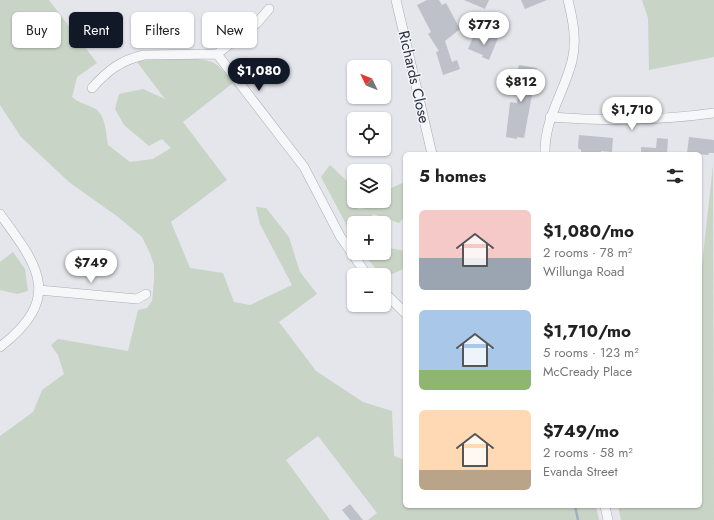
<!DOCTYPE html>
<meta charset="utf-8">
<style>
body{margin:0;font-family:Jost,sans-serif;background:#f2f2f2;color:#222;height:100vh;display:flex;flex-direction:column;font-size:15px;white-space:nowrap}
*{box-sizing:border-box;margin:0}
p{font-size:13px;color:#767676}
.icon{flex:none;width:22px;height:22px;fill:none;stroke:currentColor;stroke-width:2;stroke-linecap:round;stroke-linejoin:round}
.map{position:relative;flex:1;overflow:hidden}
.side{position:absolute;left:403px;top:152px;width:299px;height:356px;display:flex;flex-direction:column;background:#fff;border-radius:6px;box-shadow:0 1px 3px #0004}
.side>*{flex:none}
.top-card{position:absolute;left:12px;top:12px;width:331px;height:36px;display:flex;gap:8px}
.needle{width:26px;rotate:313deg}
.controls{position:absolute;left:347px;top:60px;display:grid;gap:8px}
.controls a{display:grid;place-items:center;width:44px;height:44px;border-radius:6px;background:#fff;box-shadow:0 1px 3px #0004;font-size:20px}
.price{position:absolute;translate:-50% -34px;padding:0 9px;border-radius:14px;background:#fff;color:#222;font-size:13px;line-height:26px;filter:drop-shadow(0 1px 2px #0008)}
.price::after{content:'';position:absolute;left:50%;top:24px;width:12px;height:9px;margin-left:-6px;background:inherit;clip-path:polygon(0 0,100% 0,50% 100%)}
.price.current{background:#111827;color:#fff}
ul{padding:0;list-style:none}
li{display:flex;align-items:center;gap:12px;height:100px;padding:0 16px}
li span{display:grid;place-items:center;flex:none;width:112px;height:80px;border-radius:6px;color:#555}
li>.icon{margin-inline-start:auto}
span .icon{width:48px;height:48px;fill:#fffc;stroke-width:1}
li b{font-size:17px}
h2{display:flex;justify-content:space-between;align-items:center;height:48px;padding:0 16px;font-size:17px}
.chip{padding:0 14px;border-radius:6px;background:#fff;box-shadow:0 1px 3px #0004;font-size:14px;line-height:36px}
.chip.current{background:#111827;color:#fff}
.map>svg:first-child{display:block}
.green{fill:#c8d4c5}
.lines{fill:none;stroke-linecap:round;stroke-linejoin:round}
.stream{stroke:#a1b0c8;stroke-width:2.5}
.building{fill:#bec1ca}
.minor-casing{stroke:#a9acb5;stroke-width:10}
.minor{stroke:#f6f7f9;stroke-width:9}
.labels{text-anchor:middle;stroke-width:3;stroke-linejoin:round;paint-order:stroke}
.street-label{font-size:15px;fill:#2c3242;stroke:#f3f5f8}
</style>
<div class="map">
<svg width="714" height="520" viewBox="0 0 714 520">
<rect width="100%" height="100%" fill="#e4e6eb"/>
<g class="green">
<path d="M0 0H49L97 63 77 77 72 97C79 103 86 104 94 108 106 114 106 134 108 145L130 162 153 159 171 148 162 139 149 146 124 125 115 109 119 94 143 89 165 99 137 62 146 60C164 60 198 55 214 63 222 68 228 76 233 83L183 122 227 180 171 222 190 268 223 273 234 302 250 305 292 285 260 224 256 207 266 208 289 237 300 272 317 294 279 322 316 371 363 402 392 411 394 456 405 460V506H596L599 520H368L377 513 318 436 286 460 330 520H0V436L33 412 42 390 64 374 58 355 51 345 58 339 128 351 138 310 147 308 152 301 154 281V265L150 253 142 237 118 217 69 182 21 137 0 105Z"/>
<path d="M642 0H714V57L649 70 648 18Z"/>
<path d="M330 165 351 185 354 201 358 209 377 207 381 201H384C384 189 396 186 405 182V216L399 223 373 214 368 223H354V239L321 177Z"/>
<path d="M713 165 714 520H621L618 506H700V283Z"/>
<path d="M384 247 405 251V268L384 278V275H381L363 253H384Z"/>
<path d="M13 252 25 269 28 291 17 294 0 290V262Z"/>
</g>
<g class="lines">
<path class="stream" d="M575 506 578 520"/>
</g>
<g class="building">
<path d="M427 0H439L442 5 446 3 460 29 445 41 452 62 457 60 460 69 443 75 436 52 439 51 428 34 431 32 417 5Z"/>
<path d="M464 0H489L485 9Z"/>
<path d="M521 0H547L525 9Z"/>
<path d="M486 33 498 38 489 60 482 57 483 55 468 49 473 37 483 41Z"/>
<path d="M519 65 537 68 529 94 532 95 524 138 517 137V139L506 137 510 102 517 103 519 90 515 89 517 81 514 80Z"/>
<path d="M579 135 613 138 612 152 601 151V154H581V150L578 148Z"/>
<path d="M689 137 714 140V153H709L708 155 687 153Z"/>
<path d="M657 138 668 139 667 154H641V147L656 148Z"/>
<path d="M350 504 363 520H350L342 510Z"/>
</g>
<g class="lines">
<g class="minor-casing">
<g id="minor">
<path d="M396 0 432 154"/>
<path d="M217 54 257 23 269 9"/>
<path d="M92 88C107 71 121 60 144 55L217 54 304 167 340 236 367 275"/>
<path d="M550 117C605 121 659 121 714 113"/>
<path d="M545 154C544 119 564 93 572 61 577 41 573 20 568 0"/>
<path d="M0 214C39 267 63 298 0 347"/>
<path d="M39 290 137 299 146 294"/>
<path d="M384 292 405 313"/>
<path d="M605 506 608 520"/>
</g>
</g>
<use href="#minor" class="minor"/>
</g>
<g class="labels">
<g class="street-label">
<text transform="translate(414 77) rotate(77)" y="5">Richards Close</text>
</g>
</g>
</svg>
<div class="controls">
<a><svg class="needle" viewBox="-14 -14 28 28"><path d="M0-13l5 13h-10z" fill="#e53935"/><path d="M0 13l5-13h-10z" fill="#767676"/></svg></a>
<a><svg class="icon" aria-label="locate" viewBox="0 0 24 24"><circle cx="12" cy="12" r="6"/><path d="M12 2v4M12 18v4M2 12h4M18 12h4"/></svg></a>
<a><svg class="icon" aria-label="layers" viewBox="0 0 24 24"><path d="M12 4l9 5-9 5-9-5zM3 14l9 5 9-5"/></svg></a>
<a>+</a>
<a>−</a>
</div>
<b class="price" style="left:484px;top:46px">$773</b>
<b class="price current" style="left:259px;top:92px">$1,080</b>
<b class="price" style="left:521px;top:103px">$812</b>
<b class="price" style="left:632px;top:131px">$1,710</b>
<b class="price" style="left:91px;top:284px">$749</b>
<div class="top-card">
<a class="chip">Buy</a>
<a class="chip current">Rent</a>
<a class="chip">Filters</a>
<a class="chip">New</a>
</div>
<section class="side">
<h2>5 homes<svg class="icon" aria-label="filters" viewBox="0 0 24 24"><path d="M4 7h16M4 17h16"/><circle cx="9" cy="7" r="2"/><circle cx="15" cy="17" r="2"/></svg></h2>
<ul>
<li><span style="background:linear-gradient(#f6c9c9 60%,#9aa5b1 0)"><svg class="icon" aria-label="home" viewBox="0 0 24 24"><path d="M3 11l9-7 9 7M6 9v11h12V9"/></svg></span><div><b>$1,080/mo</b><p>2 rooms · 78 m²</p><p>Willunga Road</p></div></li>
<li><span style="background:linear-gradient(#a9c7e8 75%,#8fb573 0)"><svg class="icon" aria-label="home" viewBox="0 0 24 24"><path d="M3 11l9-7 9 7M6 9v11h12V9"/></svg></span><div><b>$1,710/mo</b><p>5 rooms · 123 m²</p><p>McCready Place</p></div></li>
<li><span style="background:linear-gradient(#ffd9b3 75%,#b9a48a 0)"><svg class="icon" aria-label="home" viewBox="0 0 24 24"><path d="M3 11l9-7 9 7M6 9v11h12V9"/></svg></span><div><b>$749/mo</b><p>2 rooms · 58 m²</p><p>Evanda Street</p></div></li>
</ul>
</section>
</div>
